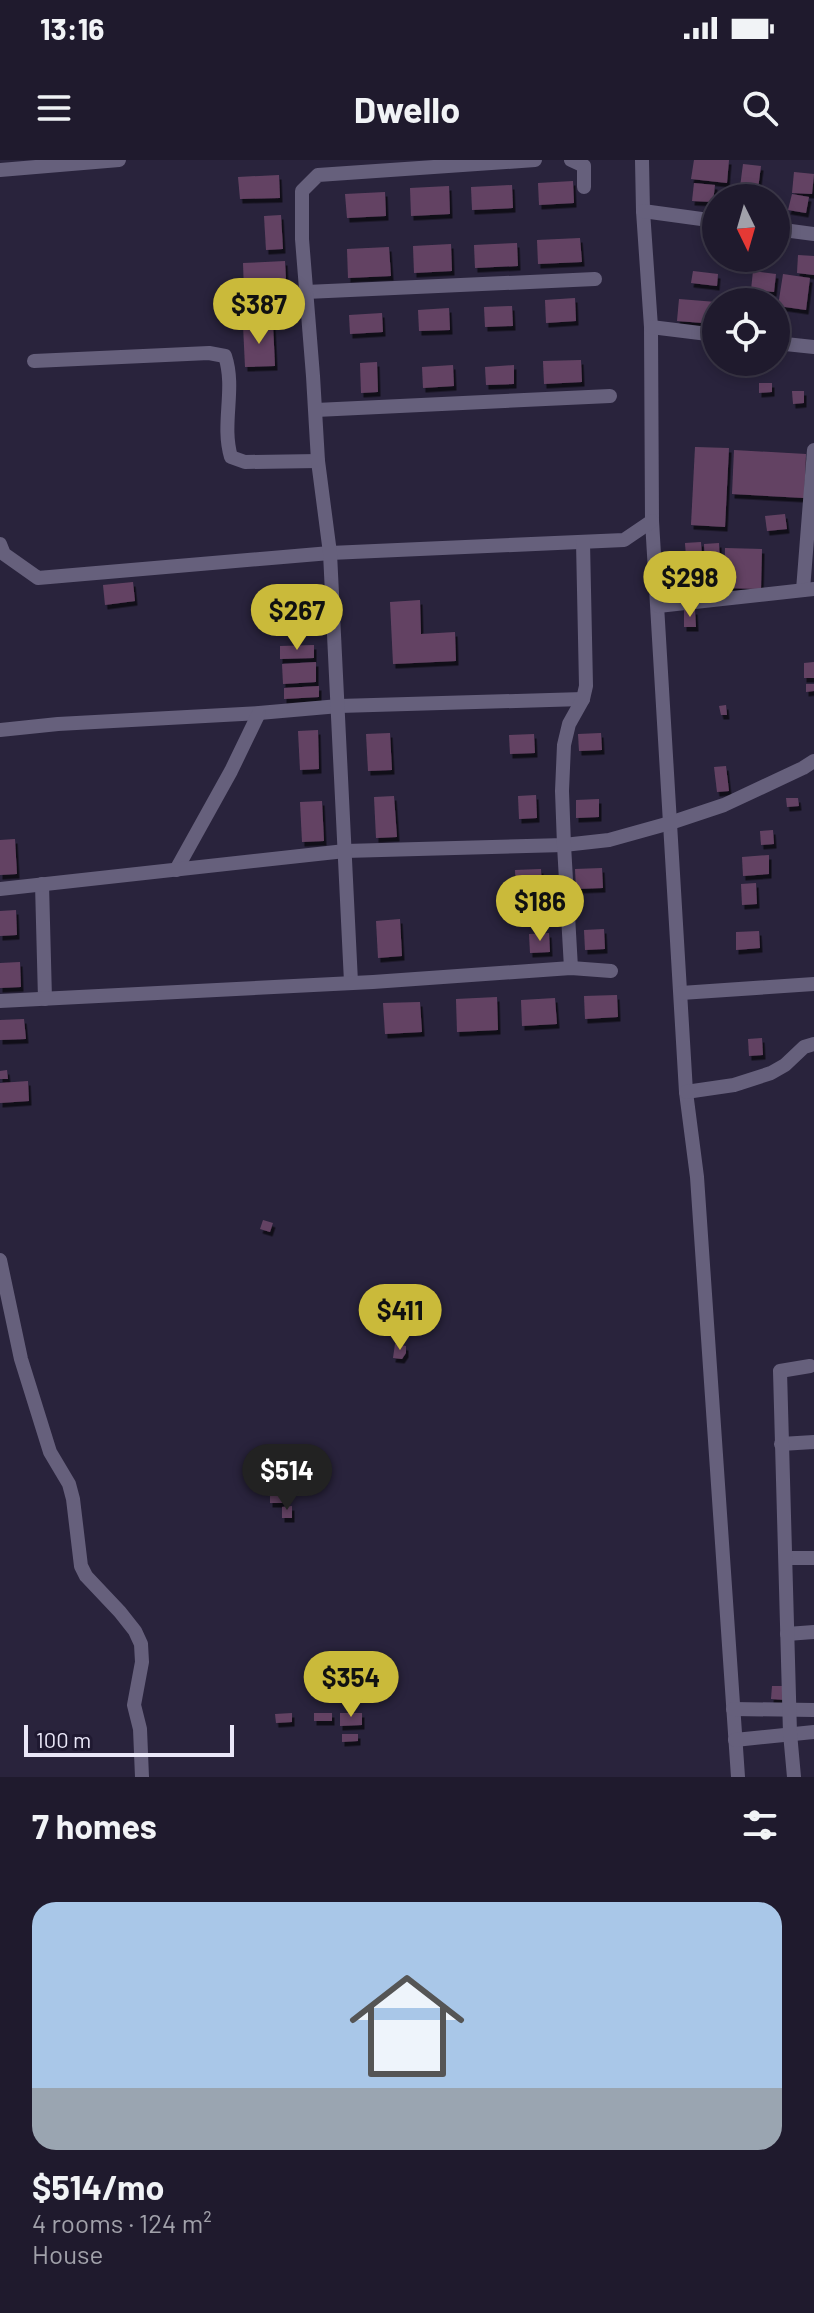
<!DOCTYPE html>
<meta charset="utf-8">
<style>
body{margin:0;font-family:Barlow,sans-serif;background:#272335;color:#f1f3f6;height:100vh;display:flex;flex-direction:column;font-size:30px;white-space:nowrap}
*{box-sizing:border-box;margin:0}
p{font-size:26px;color:#a1a1aa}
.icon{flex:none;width:44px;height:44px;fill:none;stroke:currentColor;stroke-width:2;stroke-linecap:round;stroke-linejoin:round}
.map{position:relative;height:1617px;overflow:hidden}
.drawer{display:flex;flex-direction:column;background:#1f1a2d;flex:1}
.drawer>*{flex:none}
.needle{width:52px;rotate:175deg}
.buttons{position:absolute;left:702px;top:24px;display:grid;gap:16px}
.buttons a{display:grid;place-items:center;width:88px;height:88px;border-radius:50%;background:#1f1a2d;box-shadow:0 4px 12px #0003,0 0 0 2px #3c3849;font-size:40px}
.scale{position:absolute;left:24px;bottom:20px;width:210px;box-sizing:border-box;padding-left:8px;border:4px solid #eae7f8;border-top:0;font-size:22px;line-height:28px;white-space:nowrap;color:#eae7f8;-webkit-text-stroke:6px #1f1931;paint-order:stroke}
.price{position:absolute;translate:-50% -68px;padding:0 18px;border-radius:28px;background:#caba3a;color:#111;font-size:26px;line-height:52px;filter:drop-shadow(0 2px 4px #0008)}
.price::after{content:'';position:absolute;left:50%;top:48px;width:24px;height:18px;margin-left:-12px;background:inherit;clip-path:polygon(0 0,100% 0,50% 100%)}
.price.current{background:#222;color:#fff}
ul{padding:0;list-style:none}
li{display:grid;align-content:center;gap:16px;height:424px;padding:0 32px}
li+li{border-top:2px solid #3c3849}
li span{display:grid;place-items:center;height:248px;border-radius:24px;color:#555}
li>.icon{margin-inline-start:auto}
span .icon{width:144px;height:144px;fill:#fffc;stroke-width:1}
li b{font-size:34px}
h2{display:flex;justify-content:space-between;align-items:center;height:96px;padding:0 32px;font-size:34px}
.status{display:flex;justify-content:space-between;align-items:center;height:56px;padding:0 40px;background:#1f1a2d;direction:ltr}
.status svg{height:22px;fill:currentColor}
header{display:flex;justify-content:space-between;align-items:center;height:104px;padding:0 32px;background:#1f1a2d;font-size:36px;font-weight:700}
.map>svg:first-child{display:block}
.building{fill:#644363;filter:url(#shadow)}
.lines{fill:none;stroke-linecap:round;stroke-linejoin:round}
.minor{stroke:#66607c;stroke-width:14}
</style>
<div class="status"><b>13:16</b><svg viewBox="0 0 49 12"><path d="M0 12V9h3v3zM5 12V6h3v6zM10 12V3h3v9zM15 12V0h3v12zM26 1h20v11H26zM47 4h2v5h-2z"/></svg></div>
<header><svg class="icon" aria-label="menu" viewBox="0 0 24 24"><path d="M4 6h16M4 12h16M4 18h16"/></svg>Dwello<svg class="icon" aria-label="search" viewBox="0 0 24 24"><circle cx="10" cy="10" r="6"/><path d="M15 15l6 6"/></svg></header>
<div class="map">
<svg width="814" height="1617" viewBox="0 0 814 1617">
<defs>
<filter id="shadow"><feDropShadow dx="2.5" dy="4.5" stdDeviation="0" flood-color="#0009"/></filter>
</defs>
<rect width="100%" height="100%" fill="#29233c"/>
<g class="building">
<path d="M694 0H729L727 23 691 19Z"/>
<path d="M743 4 761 6 758 29 740 27Z"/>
<path d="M794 12 814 14 812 34 792 33Z"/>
<path d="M279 15 280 38 240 39 238 17Z"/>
<path d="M573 21 574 43 539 45 538 23Z"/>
<path d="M694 23 715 25 713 42 692 41Z"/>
<path d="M512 25 513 48 472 50 471 27Z"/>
<path d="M449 26 450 54 411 56 410 28Z"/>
<path d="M385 32 386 56 347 58 345 34Z"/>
<path d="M744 32 779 36V38H743Z"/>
<path d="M792 34 809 37 806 53 788 50Z"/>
<path d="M281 55 283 89 266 90 264 56Z"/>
<path d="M580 78 582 102 538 104 537 80Z"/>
<path d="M517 83 518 106 475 108 474 85Z"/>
<path d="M451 84 452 111 414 113 413 86Z"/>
<path d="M389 87 391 116 348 118 347 89Z"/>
<path d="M798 95 814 96V115L797 113Z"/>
<path d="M726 98H757V105L726 103Z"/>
<path d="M285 101 288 157 245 159 243 103Z"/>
<path d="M693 111 718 114 717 126 691 123Z"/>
<path d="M753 111 776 114 774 132 751 130Z"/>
<path d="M783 114 810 118 806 150 778 146Z"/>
<path d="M575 138 576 161 546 163 545 140Z"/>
<path d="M679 139 716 142V164L677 161Z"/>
<path d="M512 146 513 166 485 167 484 147Z"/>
<path d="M449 148 450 170 419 171 418 150Z"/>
<path d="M382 153 383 172 350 174 349 155Z"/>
<path d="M273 164 275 206 245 207 243 165Z"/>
<path d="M581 200 582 222 544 224 543 201Z"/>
<path d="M377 202 378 232 361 233 360 203Z"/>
<path d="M453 205 454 226 423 228 422 207Z"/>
<path d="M514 205V224L486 225 485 207Z"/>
<path d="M759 223H772V232L759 233Z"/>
<path d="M792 231H804V243L793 244Z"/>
<path d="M695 287 729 288 725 367 691 365Z"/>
<path d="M734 290 806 294 804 338 732 334Z"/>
<path d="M785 354 787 369 767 371 765 356Z"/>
<path d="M701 382 702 396 686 397 685 383Z"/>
<path d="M719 383 721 427 706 428 704 384Z"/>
<path d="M725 388 762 389 761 429 724 428Z"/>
<path d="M692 402H699L700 414H692Z"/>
<path d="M133 422 135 441 105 445 103 425Z"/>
<path d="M420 440 421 474 455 472 456 501 393 504 390 442Z"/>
<path d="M684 450H695L696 467H684Z"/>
<path d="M314 485V498L280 499V486Z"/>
<path d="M316 502V522L283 524 282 504Z"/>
<path d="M814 502V518H804V503Z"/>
<path d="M806 524H814V531L806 532Z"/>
<path d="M319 526V537L284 539V528Z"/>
<path d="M726 545 727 555H721L719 546Z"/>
<path d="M318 570 319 609 300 610 298 571Z"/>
<path d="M390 573 392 610 368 611 366 574Z"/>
<path d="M601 573 602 590 579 591 578 574Z"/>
<path d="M534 574 535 593 510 594 509 575Z"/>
<path d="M726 606 729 631 717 632 714 607Z"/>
<path d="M536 635 537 658 519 659 518 636Z"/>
<path d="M394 636 397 677 376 678 374 637Z"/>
<path d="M786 638H798L799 646 787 647Z"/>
<path d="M599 639V657L576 658V640Z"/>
<path d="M322 641 324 681 302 682 300 642Z"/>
<path d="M773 670 774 684 761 685 760 671Z"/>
<path d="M15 679 17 714 0 715V680Z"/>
<path d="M769 695V714L743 716 742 697Z"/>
<path d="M602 708 603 728 576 729 575 709Z"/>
<path d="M541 709 542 729 516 730 515 710Z"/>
<path d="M756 723 757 744 742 745 741 724Z"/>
<path d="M16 750 17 775 0 776V751Z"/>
<path d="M400 759 402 796 378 798 376 761Z"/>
<path d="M604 769 605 789 585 790 584 770Z"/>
<path d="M759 771 760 788 736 790V772Z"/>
<path d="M549 773 550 792 530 793 529 774Z"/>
<path d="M20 802 21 827 0 828V803Z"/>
<path d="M617 835 618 857 585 859 584 836Z"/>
<path d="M497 837 498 870 457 872 456 839Z"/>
<path d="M555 838 557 864 522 866 521 840Z"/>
<path d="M420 842 422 872 385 874 383 843Z"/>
<path d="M24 859 26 879 0 880V860Z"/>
<path d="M762 878 763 895 749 896 748 879Z"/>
<path d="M7 910 8 919H0V911Z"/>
<path d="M28 921 29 941 0 943V923Z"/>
<path d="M263 1060 273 1063 270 1072 260 1069Z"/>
<path d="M395 1184 406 1186V1193L402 1199 393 1198Z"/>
<path d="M270 1327 284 1328 283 1343H270Z"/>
<path d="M292 1346V1358H282V1347Z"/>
<path d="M772 1526H785V1540L771 1539Z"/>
<path d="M292 1553V1562L276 1563 275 1554Z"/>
<rect x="314" y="1553" width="18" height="8"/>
<path d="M340 1553H362V1565L340 1566Z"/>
<path d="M342 1574H358V1581L342 1582Z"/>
</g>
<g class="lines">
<g class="minor">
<path d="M571 0 584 6V27"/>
<path d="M642 0 643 51 651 167 652 361 686 932 697 1017 738 1617"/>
<path d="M0 10 119 0"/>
<path d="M643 51 716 61"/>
<path d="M776 69 814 74"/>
<path d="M306 132 595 119"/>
<path d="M651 167 716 175"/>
<path d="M776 183 814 187"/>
<path d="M34 201 209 193 225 196C236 229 221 264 231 297L245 302 318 301"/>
<path d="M316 250 610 236"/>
<path d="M0 384 4 394 38 418 330 393 624 380 652 361"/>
<path d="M803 430 814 290"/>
<path d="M658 446 814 429"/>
<path d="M0 570 58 564 259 553 339 546 583 539"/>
<path d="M176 710 231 611 259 553"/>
<path d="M42 724 45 839"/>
<path d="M0 729 345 691 564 685 609 680 670 663 724 645 803 608 814 601"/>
<path d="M571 808 564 685 562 631 564 585 569 564 583 539 586 526 583 382"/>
<path d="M351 822 330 393 318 301 313 216 302 79V31L318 15 535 0"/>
<path d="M681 833 814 824"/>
<path d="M0 841 373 822 571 808 611 811"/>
<path d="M686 932 734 925 771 913 785 905 804 887 814 884"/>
<path d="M0 1100 21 1199 50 1292 69 1324 73 1339 81 1406 86 1416 120 1452 135 1471 141 1484 142 1502 134 1545 140 1569 142 1617"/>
<path d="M781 1284 814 1282"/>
<path d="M786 1398H814"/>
<path d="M787 1474 814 1472"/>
<path d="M733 1549 814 1550"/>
<path d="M735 1580 814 1572"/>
<path d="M794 1617 790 1573 780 1211 810 1206"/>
</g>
</g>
</svg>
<div class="buttons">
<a><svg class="needle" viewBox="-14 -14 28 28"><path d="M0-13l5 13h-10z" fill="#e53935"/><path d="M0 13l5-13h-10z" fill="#a1a1aa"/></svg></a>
<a><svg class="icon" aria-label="locate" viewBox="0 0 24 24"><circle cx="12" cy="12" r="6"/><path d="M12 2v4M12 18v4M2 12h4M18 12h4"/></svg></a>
</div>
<div class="scale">100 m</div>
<b class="price" style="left:259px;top:186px">$387</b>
<b class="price" style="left:690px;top:459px">$298</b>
<b class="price" style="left:297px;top:492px">$267</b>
<b class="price" style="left:540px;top:783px">$186</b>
<b class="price" style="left:400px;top:1192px">$411</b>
<b class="price current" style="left:287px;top:1352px">$514</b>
<b class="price" style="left:351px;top:1559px">$354</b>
</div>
<section class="drawer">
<h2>7 homes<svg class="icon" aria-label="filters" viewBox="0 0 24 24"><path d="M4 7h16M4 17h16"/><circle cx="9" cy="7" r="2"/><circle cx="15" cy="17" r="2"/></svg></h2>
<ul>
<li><span style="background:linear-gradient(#a9c7e8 75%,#9aa5b1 0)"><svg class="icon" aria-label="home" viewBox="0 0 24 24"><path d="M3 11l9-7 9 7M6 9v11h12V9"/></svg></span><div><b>$514/mo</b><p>4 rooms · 124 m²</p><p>House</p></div></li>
</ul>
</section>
